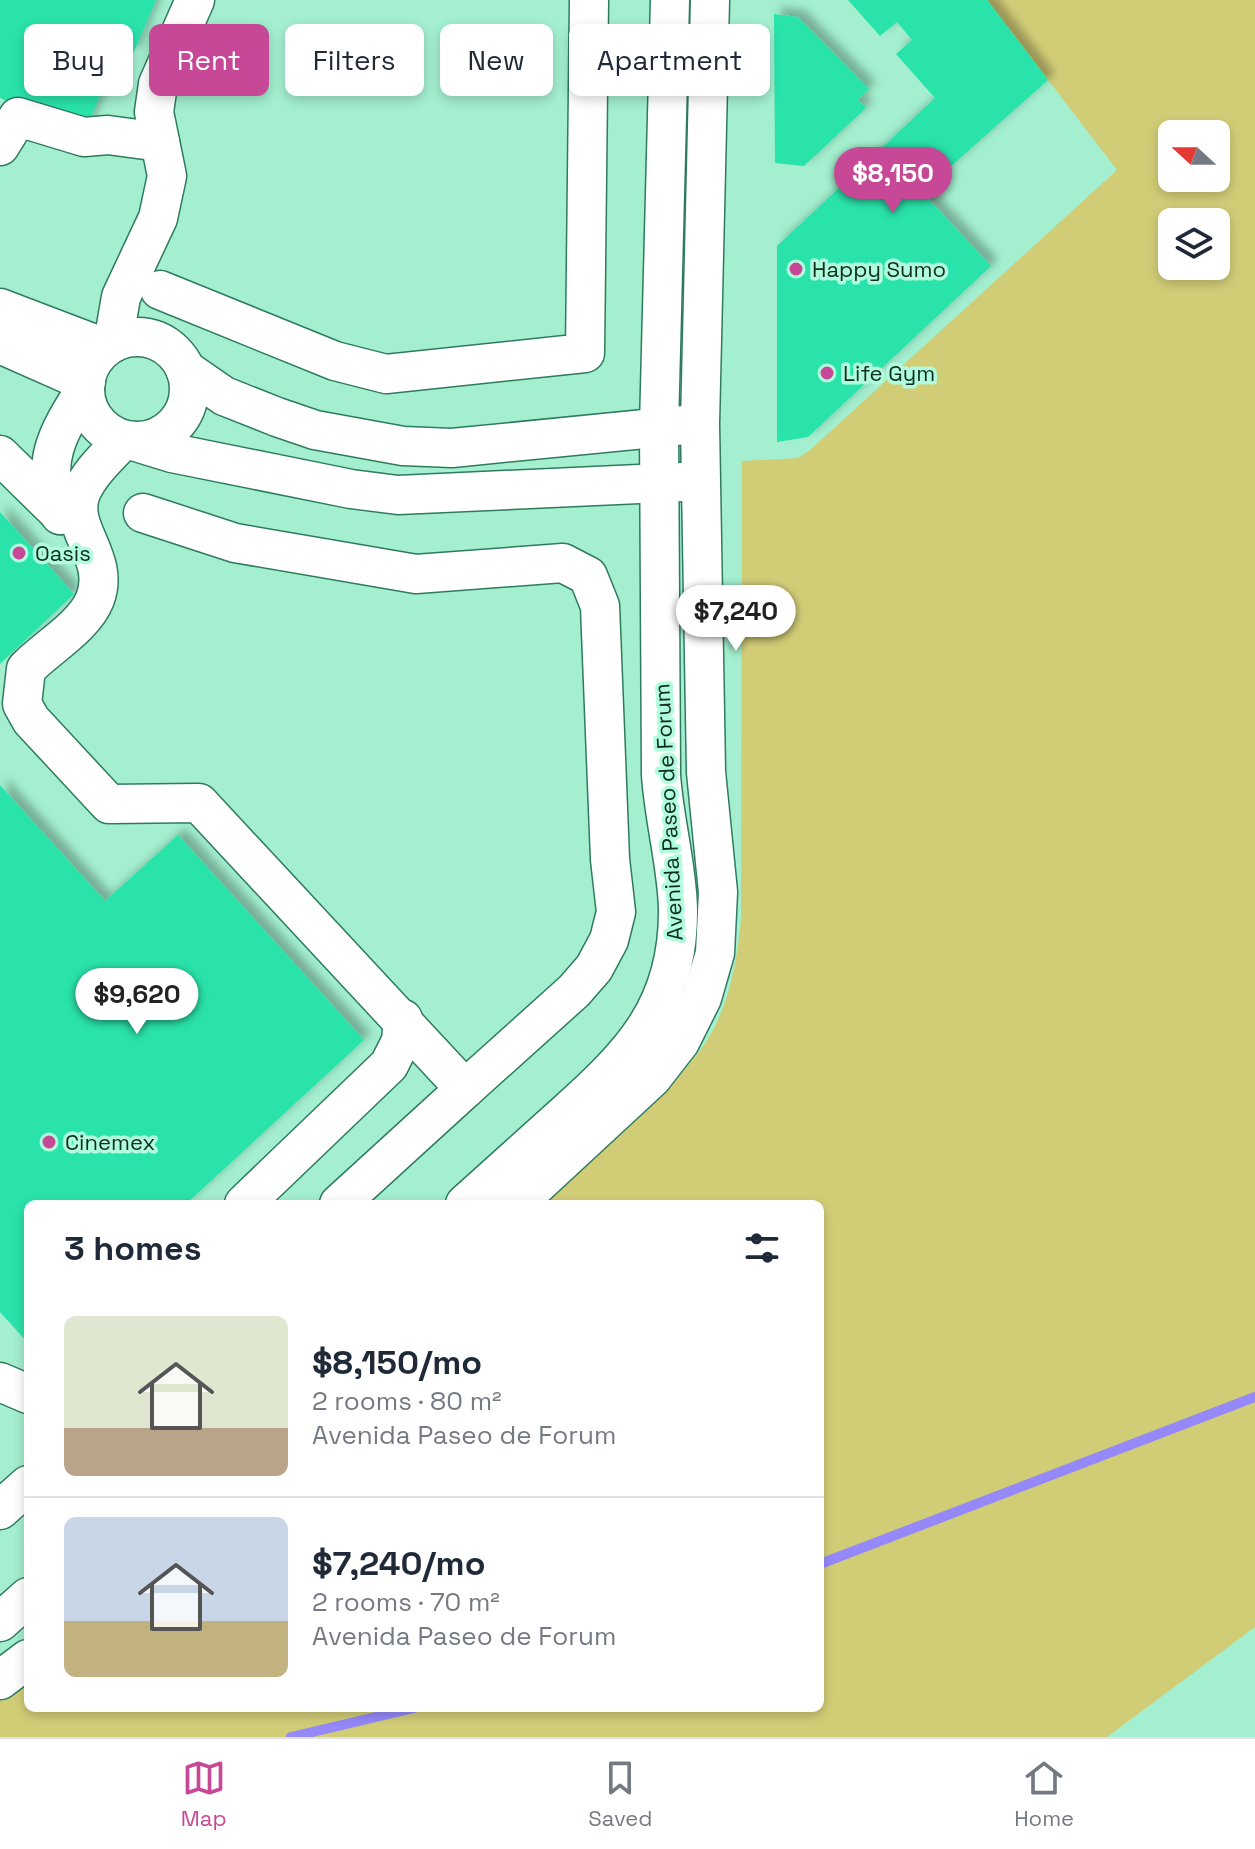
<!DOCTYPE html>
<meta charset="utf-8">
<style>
body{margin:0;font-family:"Space Grotesk",sans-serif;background:#f6f6f7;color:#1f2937;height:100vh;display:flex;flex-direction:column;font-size:30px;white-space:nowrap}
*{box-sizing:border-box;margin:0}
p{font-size:26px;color:#747a83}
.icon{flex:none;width:44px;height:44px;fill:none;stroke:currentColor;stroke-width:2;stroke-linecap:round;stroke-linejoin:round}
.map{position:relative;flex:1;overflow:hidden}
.panel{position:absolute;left:24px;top:1200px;width:800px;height:512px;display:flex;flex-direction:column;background:#fff;border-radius:12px;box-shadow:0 4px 12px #0003}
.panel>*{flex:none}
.top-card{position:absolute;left:24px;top:24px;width:800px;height:72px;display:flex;gap:16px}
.needle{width:52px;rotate:291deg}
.fabs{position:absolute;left:1158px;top:120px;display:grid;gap:16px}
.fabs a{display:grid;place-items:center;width:72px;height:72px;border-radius:12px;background:#fff;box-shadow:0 4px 12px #0003;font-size:40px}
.price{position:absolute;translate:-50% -68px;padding:0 18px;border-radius:28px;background:#fff;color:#222;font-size:26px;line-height:52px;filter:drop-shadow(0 2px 4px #0008)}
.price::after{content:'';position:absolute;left:50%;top:48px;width:24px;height:18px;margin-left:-12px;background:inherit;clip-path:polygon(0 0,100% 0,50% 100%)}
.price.on{background:#c64896;color:#fff}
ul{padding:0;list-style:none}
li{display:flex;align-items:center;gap:24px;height:200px;padding:0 40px}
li+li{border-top:2px solid #e0e1e3}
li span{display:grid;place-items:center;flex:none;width:224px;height:160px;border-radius:12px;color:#555}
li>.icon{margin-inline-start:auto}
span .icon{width:96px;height:96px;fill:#fffc;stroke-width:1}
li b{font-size:34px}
h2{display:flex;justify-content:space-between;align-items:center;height:96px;padding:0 40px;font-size:34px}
.tag{padding:0 28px;border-radius:12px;background:#fff;box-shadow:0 4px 12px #0003;font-size:28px;line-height:72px}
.tag.on{background:#c64896;color:#fff}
.tabs{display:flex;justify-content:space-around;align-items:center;height:112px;border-top:2px solid #e0e1e3;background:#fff;font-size:22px;color:#747a83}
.tabs a{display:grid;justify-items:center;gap:4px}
.tabs .on{color:#c64896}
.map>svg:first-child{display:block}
.green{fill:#d1cd77;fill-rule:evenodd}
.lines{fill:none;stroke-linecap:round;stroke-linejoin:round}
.stream{stroke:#9589fa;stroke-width:10}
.building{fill:#29e3aa;filter:url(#shadow)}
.minor-casing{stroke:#2e7b5f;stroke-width:41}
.minor{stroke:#fff;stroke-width:38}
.poi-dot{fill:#c64896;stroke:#b0fcdc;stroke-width:3}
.labels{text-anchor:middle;stroke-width:7;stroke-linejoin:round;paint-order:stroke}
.poi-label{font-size:22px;fill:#0e2e23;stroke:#b0fcdc;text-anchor:start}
.street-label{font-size:22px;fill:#0e2e23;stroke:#b0fcdc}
</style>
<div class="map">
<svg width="1255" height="1737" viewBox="0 0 1255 1737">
<defs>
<filter id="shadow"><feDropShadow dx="7" dy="-7" stdDeviation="4" flood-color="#0004"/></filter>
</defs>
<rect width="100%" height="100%" fill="#a3efcf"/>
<path class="green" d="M987 0H1255V1627L1107 1737H0V1689L28 1668V1708H820V1204H539C589 1158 687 1084 715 1026 732 992 737 957 741 920L742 461 798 458 810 450 1117 170ZM1172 134H1216V178H1172ZM1172 222H1216V266H1172Z"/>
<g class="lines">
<g class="stream">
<path d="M820 1564 1255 1397"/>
<path d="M291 1737 414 1708"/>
</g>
</g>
<g class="building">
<path d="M0 0H156L133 54 120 48 84 134 0 98Z"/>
<path d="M848 0H987L1048 80 922 192 991 266 808 437 777 442V246L935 98 896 54 912 40 897 22 880 36Z"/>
<path d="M774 14 798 17 869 89 858 100 866 108 804 166 775 163Z"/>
<path d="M0 512 74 594 0 664Z"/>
<path d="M0 785 105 901 178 835 364 1040 186 1204H28V1343L0 1312Z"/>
</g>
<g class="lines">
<g class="minor-casing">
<g id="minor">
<path d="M0 146 18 117 84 137 108 135 160 142"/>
<path d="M160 290 335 361 386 374 585 353 589 0"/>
<path d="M0 308 105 348"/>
<circle cx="137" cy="389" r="52"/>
<path d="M113 343 121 297 158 218 167 176 154 112 158 84 195 0"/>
<path d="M0 344 86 382"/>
<path d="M185 369 224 396 277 417 315 430 403 446 452 448 685 425"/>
<path d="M123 440C109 455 89 473 81 493 67 529 111 557 95 599 84 627 46 648 26 669L22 704 31 720 109 804 199 803 465 1089 339 1204"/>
<path d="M133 441 172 453 351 489 398 495 683 482"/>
<path d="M0 455 61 515"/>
<path d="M143 513 235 543 416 574 563 563 588 576 600 606 610 859 616 912 609 940 594 968 574 991 465 1089"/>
<path d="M60 515C39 464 57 433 85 390"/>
<path d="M244 1204 389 1065 401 1041 403 1019"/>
<path d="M465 1204C498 1174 532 1144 565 1114 633 1053 679 1006 678 909 677 865 664 820 661 775L659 427 670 0"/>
<path d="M516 1204 652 1078 680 1042 702 998 715 953 718 892 706 772 700 424 710 0"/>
<path d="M0 1382 28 1394"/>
<path d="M0 1510 28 1485"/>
<path d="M0 1622 28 1597"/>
<path d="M0 1680 28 1659"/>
</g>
</g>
<use href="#minor" class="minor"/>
</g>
<g class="poi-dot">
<circle cx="796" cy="269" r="8"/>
<circle cx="827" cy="373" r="8"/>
<circle cx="19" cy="553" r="8"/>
<circle cx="49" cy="1142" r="8"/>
</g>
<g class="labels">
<g class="poi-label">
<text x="812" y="277">Happy Sumo</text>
<text x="843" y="381">Life Gym</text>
<text x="35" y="561">Oasis</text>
<text x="65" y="1150">Cinemex</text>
</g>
<g class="street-label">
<text transform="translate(668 812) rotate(-93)" y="8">Avenida Paseo de Forum</text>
</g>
</g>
</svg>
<div class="fabs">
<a><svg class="needle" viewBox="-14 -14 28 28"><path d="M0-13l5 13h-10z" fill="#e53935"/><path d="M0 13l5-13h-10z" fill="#747a83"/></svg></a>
<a><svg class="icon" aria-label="layers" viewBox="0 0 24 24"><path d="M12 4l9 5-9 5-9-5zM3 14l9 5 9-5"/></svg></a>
</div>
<b class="price on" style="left:893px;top:215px">$8,150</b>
<b class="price" style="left:736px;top:653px">$7,240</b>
<b class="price" style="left:137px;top:1036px">$9,620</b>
<div class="top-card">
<a class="tag">Buy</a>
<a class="tag on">Rent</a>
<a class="tag">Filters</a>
<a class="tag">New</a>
<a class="tag">Apartment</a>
</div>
<section class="panel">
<h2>3 homes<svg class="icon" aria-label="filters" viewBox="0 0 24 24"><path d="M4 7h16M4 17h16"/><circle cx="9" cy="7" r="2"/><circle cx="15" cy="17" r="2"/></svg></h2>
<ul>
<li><span style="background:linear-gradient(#dfe7d0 70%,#b9a48a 0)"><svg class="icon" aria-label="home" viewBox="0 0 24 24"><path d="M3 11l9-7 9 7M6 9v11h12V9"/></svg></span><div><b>$8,150/mo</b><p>2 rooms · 80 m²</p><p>Avenida Paseo de Forum</p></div></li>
<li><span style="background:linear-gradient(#c9d6e8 65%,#c2b280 0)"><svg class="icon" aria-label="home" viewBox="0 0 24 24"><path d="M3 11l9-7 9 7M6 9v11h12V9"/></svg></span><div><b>$7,240/mo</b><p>2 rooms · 70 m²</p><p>Avenida Paseo de Forum</p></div></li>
</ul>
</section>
</div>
<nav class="tabs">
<a class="on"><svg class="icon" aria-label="map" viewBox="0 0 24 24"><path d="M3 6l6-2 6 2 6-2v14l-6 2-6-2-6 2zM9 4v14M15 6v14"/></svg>Map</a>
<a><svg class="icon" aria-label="saved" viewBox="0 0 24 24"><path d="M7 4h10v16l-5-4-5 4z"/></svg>Saved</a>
<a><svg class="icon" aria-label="home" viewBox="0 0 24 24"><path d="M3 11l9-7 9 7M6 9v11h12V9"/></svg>Home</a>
</nav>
